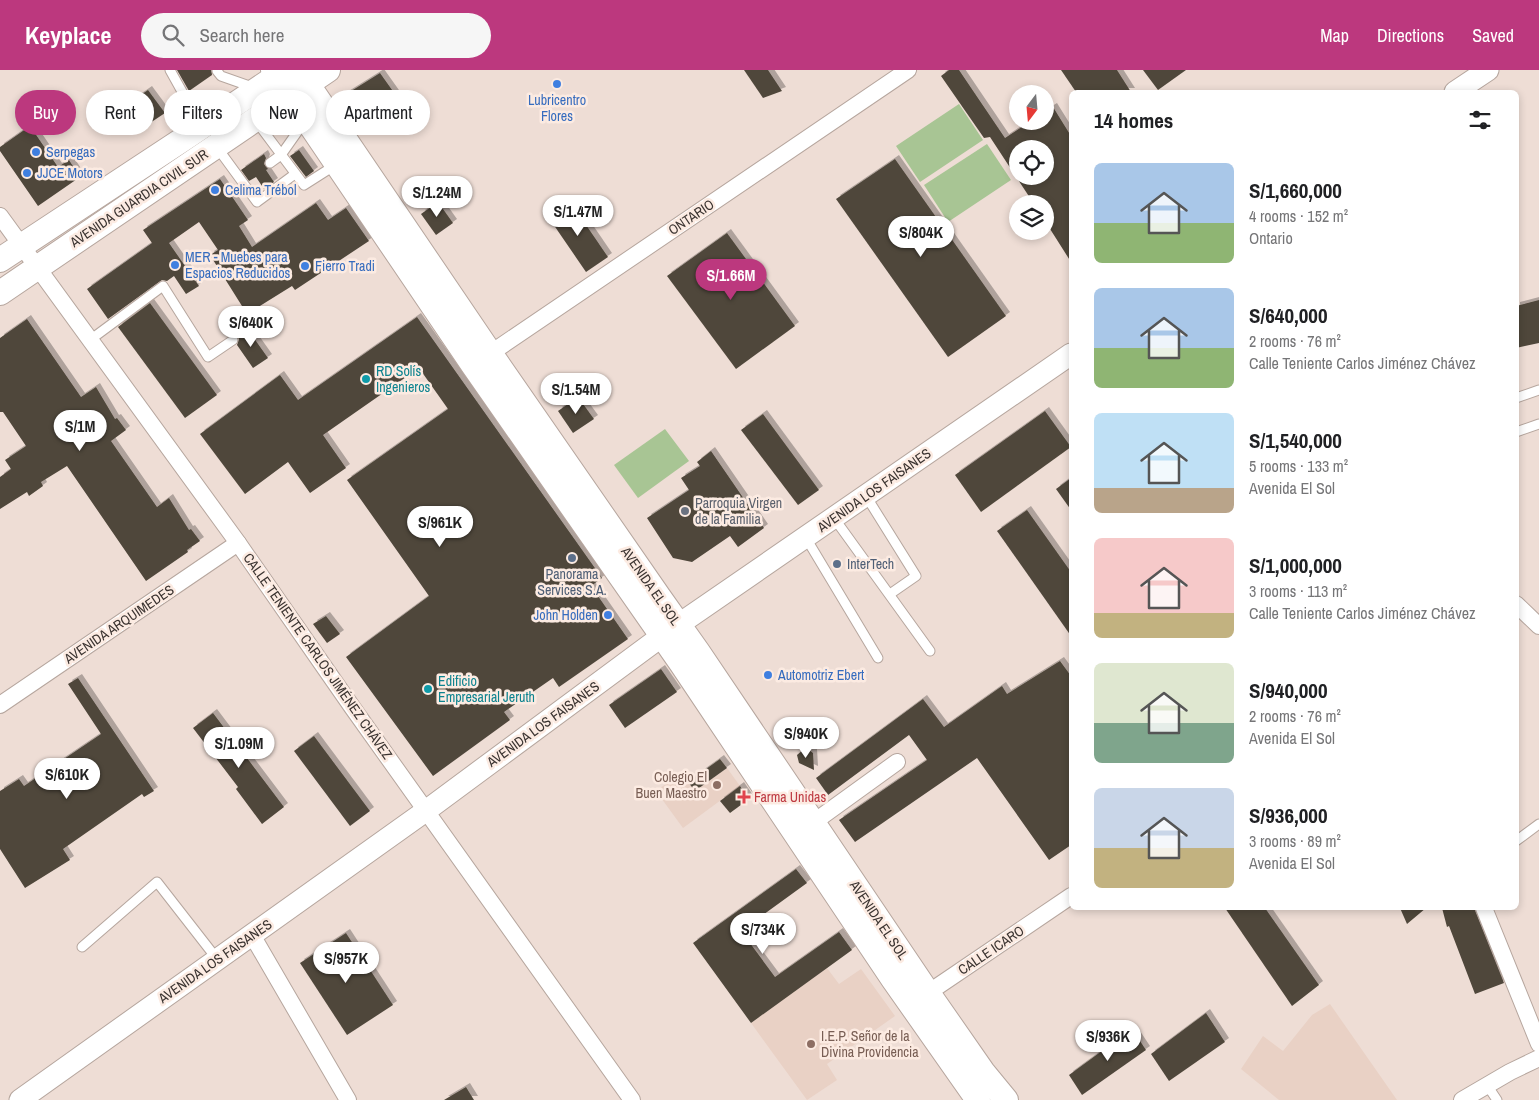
<!DOCTYPE html>
<meta charset="utf-8">
<style>
body{margin:0;font-family:"Archivo Narrow",sans-serif;background:#f6f6f6;color:#202124;height:100vh;display:flex;flex-direction:column;font-size:19px;white-space:nowrap}
*{box-sizing:border-box;margin:0}
p{font-size:16px;color:#757577}
.icon{flex:none;width:28px;height:28px;fill:none;stroke:currentColor;stroke-width:2;stroke-linecap:round;stroke-linejoin:round}
.map{position:relative;flex:1;overflow:hidden}
.panel{position:absolute;left:1069px;top:20px;width:450px;height:820px;display:flex;flex-direction:column;background:#fff;border-radius:8px;box-shadow:0 2px 8px #0003}
.panel>*{flex:none}
.top-card{position:absolute;left:15px;top:20px;width:475px;height:45px;display:flex;gap:10px}
.needle{width:32px;rotate:196deg}
.fabs{position:absolute;left:1009px;top:15px;display:grid;gap:10px}
.fabs a{display:grid;place-items:center;width:45px;height:45px;border-radius:50%;background:#fff;box-shadow:0 2px 8px #0003;font-size:25px}
.price{position:absolute;translate:-50% -42px;padding:0 11px;border-radius:18px;background:#fff;color:#222;font-size:16px;line-height:32px;filter:drop-shadow(0 1px 2px #0008)}
.price::after{content:'';position:absolute;left:50%;top:30px;width:15px;height:11px;margin-left:-8px;background:inherit;clip-path:polygon(0 0,100% 0,50% 100%)}
.price.on{background:#bc387e;color:#fff}
ul{padding:0;list-style:none}
li{display:flex;align-items:center;gap:15px;height:125px;padding:0 25px}
li span{display:grid;place-items:center;flex:none;width:140px;height:100px;border-radius:8px;color:#555}
li>.icon{margin-inline-start:auto}
span .icon{width:60px;height:60px;fill:#fffc;stroke-width:1}
li b{font-size:21px}
h2{display:flex;justify-content:space-between;align-items:center;height:60px;padding:0 25px;font-size:21px}
.pill{padding:0 18px;border-radius:22px;background:#fff;box-shadow:0 2px 8px #0003;font-size:18px;line-height:45px}
.pill.on{background:#bc387e;color:#fff}
header{display:flex;align-items:center;gap:30px;box-sizing:border-box;height:70px;padding:0 25px;background:#bc387e;color:#fff}
header strong{font-size:24px}
nav{display:flex;gap:28px;margin-inline-start:auto;font-size:18px}
.search{width:350px;height:45px;background:#f6f6f6;display:flex;align-items:center;gap:12px;box-sizing:border-box;padding:0 18px;border-radius:28px;color:#757577;font-size:19px}
.map>svg:first-child{display:block}
.built{fill:#e9d1c5}
.green{fill:#a8c594}
.building{fill:#4f473b;fill-rule:evenodd;filter:url(#shadow)}
.lines{fill:none;stroke-linecap:round;stroke-linejoin:round}
.service-casing{stroke:#b6a69e;stroke-width:11}
.minor-casing{stroke:#b6a69e;stroke-width:18}
.tertiary-casing{stroke:#b6a69e;stroke-width:23}
.secondary-casing{stroke:#b6a69e;stroke-width:26}
.service{stroke:#fff;stroke-width:9}
.minor{stroke:#fff;stroke-width:16}
.tertiary{stroke:#fff;stroke-width:21}
.secondary{stroke:#fff;stroke-width:24}
.shop-dot{fill:#3f7fe0;stroke:#fcebe2;stroke-width:2}
.culture-dot{fill:#0f9aa8;stroke:#fcebe2;stroke-width:2}
.worship-dot{fill:#6b7280;stroke:#fcebe2;stroke-width:2}
.service-dot{fill:#5c6f8a;stroke:#fcebe2;stroke-width:2}
.education-dot{fill:#8d6e63;stroke:#fcebe2;stroke-width:2}
.health-dot{fill:#e0444e;stroke:#fcebe2;stroke-width:2}
.labels{text-anchor:middle;stroke-width:5;stroke-linejoin:round;paint-order:stroke}
.shop-label{font-size:14px;fill:#366cbe;stroke:#fcebe2;text-anchor:start}
.street-label{font-size:14px;fill:#3b3431;stroke:#fcebe2}
.culture-label{font-size:14px;fill:#0d838f;stroke:#fcebe2;text-anchor:start}
.worship-label{font-size:14px;fill:#5b616d;stroke:#fcebe2;text-anchor:start}
.service-label{font-size:14px;fill:#4e5e75;stroke:#fcebe2;text-anchor:start}
.education-label{font-size:14px;fill:#785e54;stroke:#fcebe2;text-anchor:end}
.health-label{font-size:14px;fill:#be3a42;stroke:#fcebe2;text-anchor:start}
</style>
<header>
<strong>Keyplace</strong>
<div class="search"><svg class="icon" aria-label="search" viewBox="0 0 24 24"><circle cx="10" cy="10" r="6"/><path d="M15 15l6 6"/></svg>Search here</div>
<nav><a>Map</a><a>Directions</a><a>Saved</a></nav>
</header>
<div class="map">
<svg width="1539" height="1030" viewBox="0 0 1539 1030">
<defs>
<filter id="shadow"><feDropShadow dx="4" dy="-4" stdDeviation="0" flood-color="#0004"/></filter>
</defs>
<rect width="100%" height="100%" fill="#eeddd5"/>
<g class="built">
<path d="M727 698 740 716 683 758 656 721 681 703 695 721Z"/>
<path d="M827 898 839 914 861 899 895 946 827 994 837 1010 807 1030 751 953Z"/>
<path d="M1330 934 1397 1030H1279L1241 999 1263 966 1283 981 1312 945Z"/>
</g>
<g class="green">
<path d="M959 34 983 70 920 112 896 76Z"/>
<path d="M987 74 1011 110 948 152 924 115Z"/>
<path d="M665 359 689 391 638 428 614 395Z"/>
</g>
<g class="building">
<path d="M177 0H211L212 5 189 21Z"/>
<path d="M744 0H768L782 21 763 28Z"/>
<path d="M949 0H959L1005 68 1031 51H1045V42L1053 37 1071 66V192L1045 151V134H1034L990 67 984 68 941 6ZM1018 79H1045V106H1018Z"/>
<path d="M1061 0H1117L1131 22H1076Z"/>
<path d="M1143 0H1186L1158 20Z"/>
<path d="M380 3 412 48 394 60 371 28 350 42 340 28Z"/>
<path d="M148 20 165 43 138 61 122 38Z"/>
<path d="M30 56 58 97 69 90 80 107 38 136 0 81V77Z"/>
<path d="M299 80 314 101 306 107 290 86Z"/>
<path d="M264 84 266 88 264 94 268 99 266 100 274 112 264 119 256 107 249 111 241 100Z"/>
<path d="M895 89 1006 246 948 287 836 129Z"/>
<path d="M220 109 248 150 239 156 252 177 316 133 328 150 346 138 369 171 295 220 292 216 247 244 210 185 218 180 199 152 169 173 199 216 186 224 174 206 167 211 162 210 108 249 87 219 152 173 143 160Z"/>
<path d="M438 132 453 153 436 165 421 144Z"/>
<path d="M571 133 608 187 586 202 549 148Z"/>
<path d="M727 163 795 256 736 299 667 206Z"/>
<path d="M1539 230V273L1516 278V236Z"/>
<path d="M150 233 217 325 185 348 118 257Z"/>
<path d="M417 247 602 508 591 516 628 569 559 617 553 608 504 642 510 650 433 706 346 587 429 526 347 410 448 339 419 298 323 365 346 398 310 423 288 392 245 424 200 364 280 305 298 330Z"/>
<path d="M27 249 81 327 96 317 115 349 117 348 126 360 111 371 157 437 169 428 189 460 191 459 200 471 187 480 188 482 146 511 67 396 41 412 43 416 29 426 27 422 0 439V407L11 399 5 390 26 376 3 342H0V268Z"/>
<path d="M246 257 268 288 253 298 237 275 239 269 236 265Z"/>
<path d="M578 327 594 349 573 363 558 341Z"/>
<path d="M1045 341 1071 377 981 442 955 405Z"/>
<path d="M763 344 819 420 798 435 741 360Z"/>
<path d="M711 381 764 458 738 477 730 466 692 492 673 488 647 448 689 420 681 408 700 396 697 392Z"/>
<path d="M1071 408V440L1056 419Z"/>
<path d="M1027 440 1071 502V566L997 461Z"/>
<path d="M326 546 340 564 327 573 313 554Z"/>
<path d="M1060 591 1071 606V775L1049 790 977 688 855 772 839 750 927 690 909 665 828 725 816 708 923 629 944 657 1002 616 1007 624Z"/>
<path d="M661 599 677 622 625 658 609 635Z"/>
<path d="M78 608 154 721 144 727 142 724 63 779 70 790 25 818 0 779V721L19 709 24 716 101 664 68 614Z"/>
<path d="M213 643 284 737 262 754 236 719 238 717 193 658Z"/>
<path d="M314 666 370 741 350 756 294 681Z"/>
<path d="M804 679 809 680 813 683 814 700 799 693 797 685Z"/>
<path d="M720 689 727 698 695 721 688 712Z"/>
<path d="M740 716 749 729 730 743 720 731Z"/>
<path d="M796 799 807 813 741 861 775 907 839 862 852 880 751 953 693 873Z"/>
<path d="M1225 838H1265L1319 915 1292 936Z"/>
<path d="M1400 838H1426L1407 854Z"/>
<path d="M1442 838H1474L1504 913 1475 924 1449 856 1447 857Z"/>
<path d="M346 863 393 935 347 965 300 893Z"/>
<path d="M1206 943 1225 972 1169 1011 1151 984Z"/>
<path d="M1132 959 1146 980 1082 1025 1069 1005Z"/>
<path d="M466 1017 474 1030H444Z"/>
</g>
<g class="lines">
<g class="service-casing">
<g id="service">
<path d="M170 0 185 27 188 48V63"/>
<path d="M217 1 221 6 255 18"/>
<path d="M256 51 304 115 337 94"/>
<path d="M216 76 257 132 295 104"/>
<path d="M270 93 281 85 305 51"/>
<path d="M90 270 163 216 208 287 233 270"/>
<path d="M1516 328 1539 320"/>
<path d="M1516 362 1539 354"/>
<path d="M866 426 916 506 890 524"/>
<path d="M834 448 930 581"/>
<path d="M806 468 878 588"/>
<path d="M1516 771 1539 754"/>
<path d="M82 877 157 812 217 889"/>
<path d="M1487 1015 1497 1030"/>
</g>
</g>
<g class="minor-casing">
<g id="minor">
<path d="M0 146 238 473 352 637 632 1030"/>
<path d="M482 289 908 0"/>
<path d="M1516 534 1539 556"/>
<path d="M0 635 238 473"/>
<path d="M814 752 897 692"/>
<path d="M1484 838 1539 974"/>
<path d="M252 865 348 1030"/>
<path d="M919 929 1071 826"/>
<path d="M1462 1030 1510 1002 1539 988"/>
</g>
</g>
<g class="tertiary-casing">
<g id="tertiary">
<path d="M1455 22 1488 0"/>
<path d="M20 1030 427 740 662 566 1071 284"/>
</g>
</g>
<g class="secondary-casing">
<g id="secondary">
<path d="M273 0 473 295 681 593 893 909 978 1030"/>
<path d="M298 0 490 283 659 527 698 582 928 923 983 1002 1006 1030"/>
<path d="M0 190 188 66 286 0"/>
<path d="M0 223 328 0"/>
</g>
</g>
<use href="#service" class="service"/>
<use href="#minor" class="minor"/>
<use href="#tertiary" class="tertiary"/>
<use href="#secondary" class="secondary"/>
</g>
<g class="shop-dot">
<circle cx="557" cy="14" r="5"/>
<circle cx="36" cy="82" r="5"/>
<circle cx="27" cy="103" r="5"/>
<circle cx="215" cy="120" r="5"/>
<circle cx="175" cy="195" r="5"/>
<circle cx="305" cy="196" r="5"/>
<circle cx="608" cy="545" r="5"/>
<circle cx="768" cy="605" r="5"/>
</g>
<g class="culture-dot">
<circle cx="366" cy="309" r="5"/>
<circle cx="428" cy="619" r="5"/>
</g>
<circle class="worship-dot" cx="685" cy="441" r="5"/>
<g class="service-dot">
<circle cx="572" cy="488" r="5"/>
<circle cx="837" cy="494" r="5"/>
</g>
<g class="education-dot">
<circle cx="717" cy="715" r="5"/>
<circle cx="811" cy="974" r="5"/>
</g>
<path class="health-dot" d="M741.5 719.5h5v5h5v5h-5v5h-5v-5h-5v-5h5z"/>
<g class="labels">
<g class="shop-label">
<text x="557" y="35" text-anchor="middle">Lubricentro<tspan x="557" dy="16">Flores</tspan></text>
<text x="46" y="87">Serpegas</text>
<text x="37" y="108">JJCE Motors</text>
<text x="225" y="125">Celima Trébol</text>
<text x="185" y="192">MER - Muebes para<tspan x="185" dy="16">Espacios Reducidos</tspan></text>
<text x="315" y="201">Fierro Tradi</text>
<text x="598" y="550" text-anchor="end">John Holden</text>
<text x="778" y="610">Automotriz Ebert</text>
</g>
<g class="street-label">
<text transform="translate(139 128) rotate(-34)" y="5">AVENIDA GUARDIA CIVIL SUR</text>
<text transform="translate(691 147) rotate(-34)" y="5">ONTARIO</text>
<text transform="translate(874 420) rotate(-35)" y="5">AVENIDA LOS FAISANES</text>
<text transform="translate(651 516) rotate(55)" y="5">AVENIDA EL SOL</text>
<text transform="translate(119 554) rotate(-34)" y="5">AVENIDA ARQUIMEDES</text>
<text transform="translate(318 586) rotate(55)" y="5">CALLE TENIENTE CARLOS JIMÉNEZ CHÁVEZ</text>
<text transform="translate(543 654) rotate(-36)" y="5">AVENIDA LOS FAISANES</text>
<text transform="translate(879 850) rotate(56)" y="5">AVENIDA EL SOL</text>
<text transform="translate(991 880) rotate(-34)" y="5">CALLE ICARO</text>
<text transform="translate(215 891) rotate(-35)" y="5">AVENIDA LOS FAISANES</text>
</g>
<g class="culture-label">
<text x="376" y="306">RD Solís<tspan x="376" dy="16">Ingenieros</tspan></text>
<text x="438" y="616">Edificio<tspan x="438" dy="16">Empresarial Jeruth</tspan></text>
</g>
<g class="worship-label">
<text x="695" y="438">Parroquia Virgen<tspan x="695" dy="16">de la Familia</tspan></text>
</g>
<g class="service-label">
<text x="847" y="499">InterTech</text>
<text x="572" y="509" text-anchor="middle">Panorama<tspan x="572" dy="16">Services S.A.</tspan></text>
</g>
<g class="education-label">
<text x="707" y="712">Colegio El<tspan x="707" dy="16">Buen Maestro</tspan></text>
<text x="821" y="971" text-anchor="start">I.E.P. Señor de la<tspan x="821" dy="16">Divina Providencia</tspan></text>
</g>
<g class="health-label">
<text x="754" y="732">Farma Unidas</text>
</g>
</g>
</svg>
<div class="fabs">
<a><svg class="needle" viewBox="-14 -14 28 28"><path d="M0-13l5 13h-10z" fill="#e53935"/><path d="M0 13l5-13h-10z" fill="#757577"/></svg></a>
<a><svg class="icon" aria-label="locate" viewBox="0 0 24 24"><circle cx="12" cy="12" r="6"/><path d="M12 2v4M12 18v4M2 12h4M18 12h4"/></svg></a>
<a><svg class="icon" aria-label="layers" viewBox="0 0 24 24"><path d="M12 4l9 5-9 5-9-5zM3 14l9 5 9-5"/></svg></a>
</div>
<b class="price" style="left:437px;top:148px">S/1.24M</b>
<b class="price" style="left:578px;top:167px">S/1.47M</b>
<b class="price" style="left:921px;top:188px">S/804K</b>
<b class="price on" style="left:731px;top:231px">S/1.66M</b>
<b class="price" style="left:251px;top:278px">S/640K</b>
<b class="price" style="left:576px;top:345px">S/1.54M</b>
<b class="price" style="left:80px;top:382px">S/1M</b>
<b class="price" style="left:440px;top:478px">S/961K</b>
<b class="price" style="left:806px;top:689px">S/940K</b>
<b class="price" style="left:239px;top:699px">S/1.09M</b>
<b class="price" style="left:67px;top:730px">S/610K</b>
<b class="price" style="left:763px;top:885px">S/734K</b>
<b class="price" style="left:346px;top:914px">S/957K</b>
<b class="price" style="left:1108px;top:992px">S/936K</b>
<div class="top-card">
<a class="pill on">Buy</a>
<a class="pill">Rent</a>
<a class="pill">Filters</a>
<a class="pill">New</a>
<a class="pill">Apartment</a>
</div>
<section class="panel">
<h2>14 homes<svg class="icon" aria-label="filters" viewBox="0 0 24 24"><path d="M4 7h16M4 17h16"/><circle cx="9" cy="7" r="2"/><circle cx="15" cy="17" r="2"/></svg></h2>
<ul>
<li><span style="background:linear-gradient(#a9c7e8 60%,#8fb573 0)"><svg class="icon" aria-label="home" viewBox="0 0 24 24"><path d="M3 11l9-7 9 7M6 9v11h12V9"/></svg></span><div><b>S/1,660,000</b><p>4 rooms · 152 m²</p><p>Ontario</p></div></li>
<li><span style="background:linear-gradient(#a9c7e8 60%,#8fb573 0)"><svg class="icon" aria-label="home" viewBox="0 0 24 24"><path d="M3 11l9-7 9 7M6 9v11h12V9"/></svg></span><div><b>S/640,000</b><p>2 rooms · 76 m²</p><p>Calle Teniente Carlos Jiménez Chávez</p></div></li>
<li><span style="background:linear-gradient(#bfe0f5 75%,#b9a48a 0)"><svg class="icon" aria-label="home" viewBox="0 0 24 24"><path d="M3 11l9-7 9 7M6 9v11h12V9"/></svg></span><div><b>S/1,540,000</b><p>5 rooms · 133 m²</p><p>Avenida El Sol</p></div></li>
<li><span style="background:linear-gradient(#f6c9c9 75%,#c2b280 0)"><svg class="icon" aria-label="home" viewBox="0 0 24 24"><path d="M3 11l9-7 9 7M6 9v11h12V9"/></svg></span><div><b>S/1,000,000</b><p>3 rooms · 113 m²</p><p>Calle Teniente Carlos Jiménez Chávez</p></div></li>
<li><span style="background:linear-gradient(#dfe7d0 60%,#7fa58c 0)"><svg class="icon" aria-label="home" viewBox="0 0 24 24"><path d="M3 11l9-7 9 7M6 9v11h12V9"/></svg></span><div><b>S/940,000</b><p>2 rooms · 76 m²</p><p>Avenida El Sol</p></div></li>
<li><span style="background:linear-gradient(#c9d6e8 60%,#c2b280 0)"><svg class="icon" aria-label="home" viewBox="0 0 24 24"><path d="M3 11l9-7 9 7M6 9v11h12V9"/></svg></span><div><b>S/936,000</b><p>3 rooms · 89 m²</p><p>Avenida El Sol</p></div></li>
</ul>
</section>
</div>
